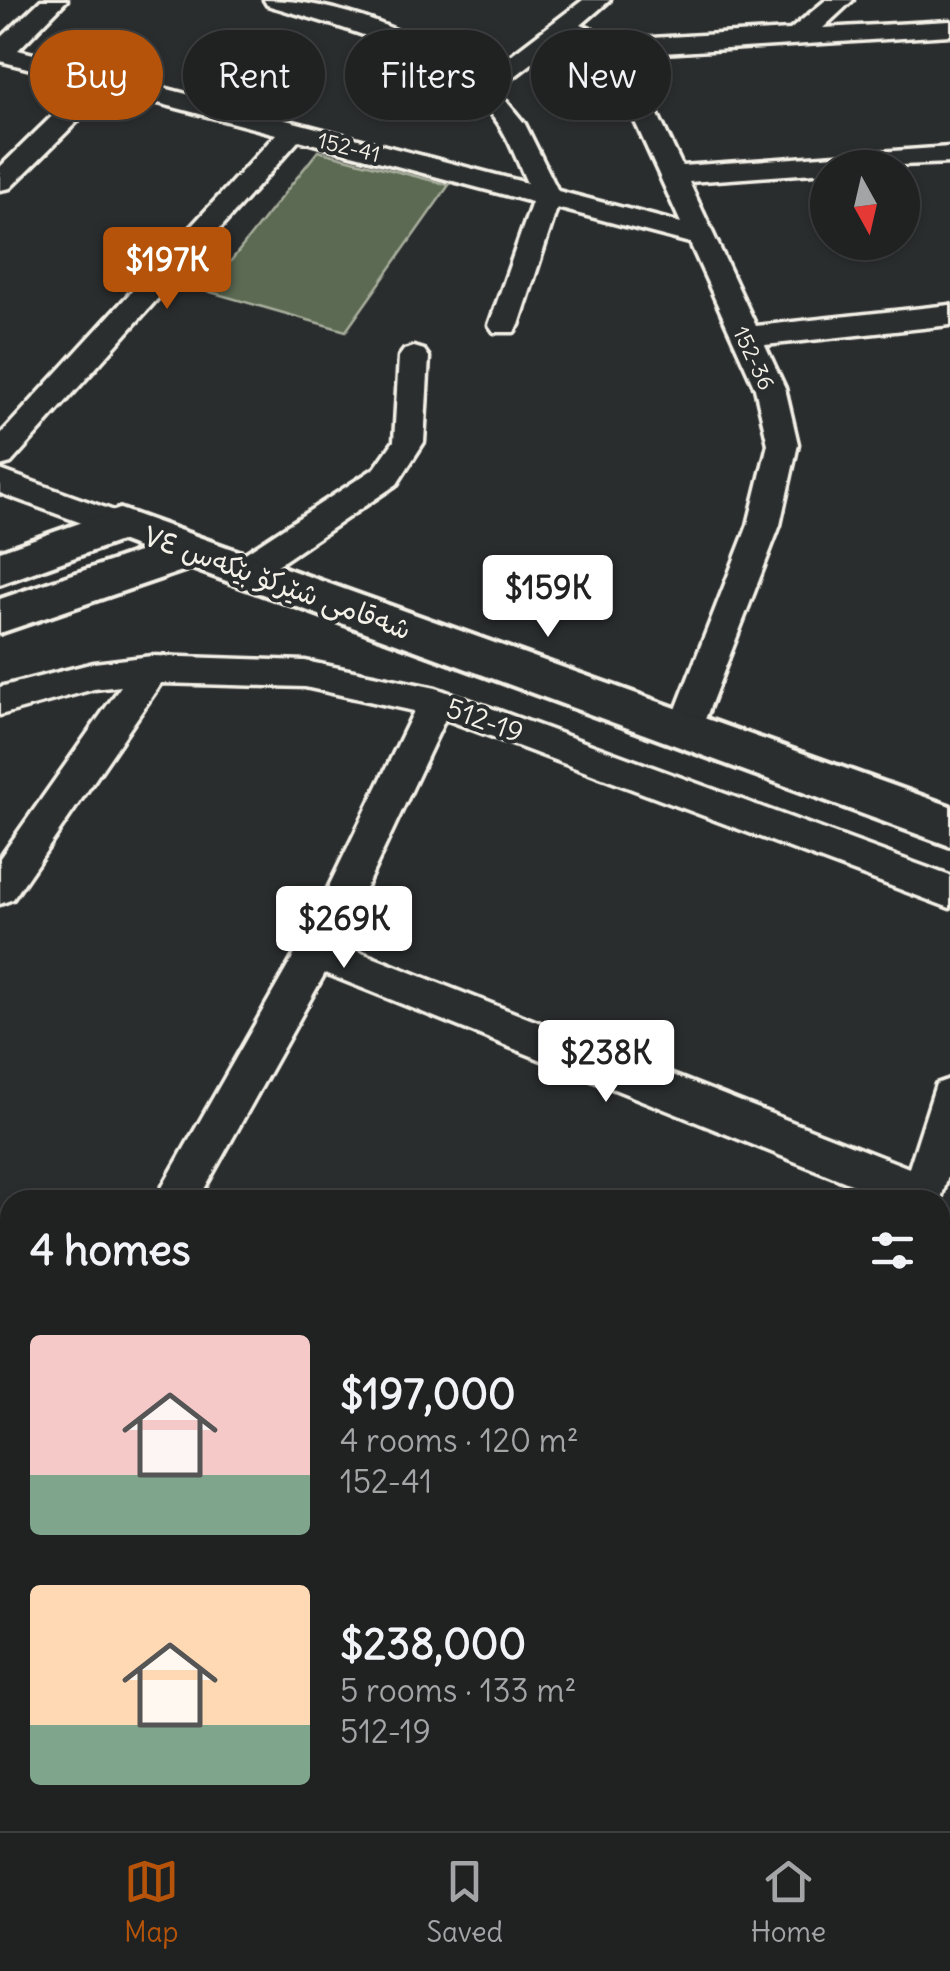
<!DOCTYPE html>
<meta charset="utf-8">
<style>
body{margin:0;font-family:Delius,"Playpen Sans Arabic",sans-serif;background:#2d2f2f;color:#f1f3f6;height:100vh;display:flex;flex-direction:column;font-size:38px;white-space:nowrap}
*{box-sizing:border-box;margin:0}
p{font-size:32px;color:#a2a4a5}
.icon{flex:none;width:55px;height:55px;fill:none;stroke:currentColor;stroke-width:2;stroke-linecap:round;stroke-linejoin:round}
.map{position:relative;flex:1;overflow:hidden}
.details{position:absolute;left:0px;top:1190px;width:950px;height:642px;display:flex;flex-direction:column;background:#202222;border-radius:30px 30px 0 0;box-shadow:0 2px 8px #0004,0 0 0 2px #3d3f40}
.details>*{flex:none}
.hud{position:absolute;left:30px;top:30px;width:890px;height:90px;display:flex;gap:20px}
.needle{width:65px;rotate:172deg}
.tools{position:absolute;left:810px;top:150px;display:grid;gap:20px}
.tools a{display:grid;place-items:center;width:110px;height:110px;border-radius:50%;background:#202222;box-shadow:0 2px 8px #0004,0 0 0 2px #3d3f40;font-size:50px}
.price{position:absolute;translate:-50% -85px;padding:0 22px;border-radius:10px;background:#fff;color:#222;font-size:32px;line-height:65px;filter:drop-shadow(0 2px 5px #0008)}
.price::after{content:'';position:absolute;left:50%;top:60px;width:30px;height:22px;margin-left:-15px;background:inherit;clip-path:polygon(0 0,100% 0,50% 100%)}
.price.selected{background:#b45309;color:#fff}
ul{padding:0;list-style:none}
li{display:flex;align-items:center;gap:30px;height:250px;padding:0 30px}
li span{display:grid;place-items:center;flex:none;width:280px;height:200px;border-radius:10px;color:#555}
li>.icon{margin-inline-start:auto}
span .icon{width:120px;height:120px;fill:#fffc;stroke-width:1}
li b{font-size:42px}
h2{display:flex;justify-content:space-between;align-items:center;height:120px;padding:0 30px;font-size:42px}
.chip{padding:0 35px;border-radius:45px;background:#202222;box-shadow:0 2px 8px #0004,0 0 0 2px #3d3f40;font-size:35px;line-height:90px}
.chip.selected{background:#b45309;color:#fff}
.dock{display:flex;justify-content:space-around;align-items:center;height:140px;border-top:2px solid #3d3f40;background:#202222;font-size:28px;color:#a2a4a5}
.dock a{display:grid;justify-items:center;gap:5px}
.dock .selected{color:#b45309}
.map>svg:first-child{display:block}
.green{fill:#5c6a52;stroke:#a8ae9d;stroke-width:2.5}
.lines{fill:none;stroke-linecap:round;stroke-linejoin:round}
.minor-casing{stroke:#f4f1e8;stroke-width:7}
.major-casing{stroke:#f4f1e8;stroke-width:8}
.minor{fill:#2a2d2e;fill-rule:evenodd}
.major{fill:#2a2d2e;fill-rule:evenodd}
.labels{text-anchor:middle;stroke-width:8;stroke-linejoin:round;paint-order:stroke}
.far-street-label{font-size:22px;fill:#f4f1e8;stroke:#2a2d2e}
.street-label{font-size:28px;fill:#f4f1e8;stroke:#2a2d2e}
</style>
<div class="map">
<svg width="950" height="1831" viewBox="0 0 950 1831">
<rect width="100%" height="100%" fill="#2a2d2e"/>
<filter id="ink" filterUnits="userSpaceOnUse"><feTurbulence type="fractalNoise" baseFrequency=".01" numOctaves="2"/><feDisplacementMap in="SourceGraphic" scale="20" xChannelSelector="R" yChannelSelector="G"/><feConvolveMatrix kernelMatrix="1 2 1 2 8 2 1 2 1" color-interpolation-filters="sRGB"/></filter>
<g filter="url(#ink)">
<path class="green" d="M318 151 449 185 346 331 207 291Z"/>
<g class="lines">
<g class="minor-casing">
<g id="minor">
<path d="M41 0H67L18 50 527 183C516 158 506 129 487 109 432 49 343 28 267 5L264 0C340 0 419 35 482 77L583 0H610L581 25 617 40 790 30 826 0H853L823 28 950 21V35L630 55 682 166 950 147V163L828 168V172L689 182 756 326 950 305V325L765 345 785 388 798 444 780 525 697 740 685 744 673 740 668 730 748 525 768 444 755 388 690 243 557 208 519 325 514 332H494L489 325 532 202 299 140 11 463 0 466V435L276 134 109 90 10 188 0 190V167L86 83 0 61V39ZM566 37 604 53 681 223 558 191 525 124 497 90Z"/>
<path d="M414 347 424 350 429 357 424 442 397 484 257 579 245 582 233 579 229 570 233 561 375 468 394 441 399 357 404 350Z"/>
<path d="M0 470 131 517 136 525 131 533 120 537 0 493Z"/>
<path d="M152 656 305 661 436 688 950 876V908L445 719 339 944 909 1168 936 1084 950 1079V1170L940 1202 891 1200 325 973 198 1200H155L303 940 414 711 305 687 161 683 13 899 0 904V858L121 686 94 689 0 715V687L94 663Z"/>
<path d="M0 1272 10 1276V1319L0 1315Z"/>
<path d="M10 1466V1526L0 1530V1470Z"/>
<path d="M10 1799V1822H41L37 1831H0V1803Z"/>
<path d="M447 1822H497L494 1831H444Z"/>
</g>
</g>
<g class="major-casing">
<path id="major" d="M120 509 950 806V846L191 568 0 633V599L144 550 120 541 0 584V551Z"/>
</g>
<use href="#minor" class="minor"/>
<use href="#major" class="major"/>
</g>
</g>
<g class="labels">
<g class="far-street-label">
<text transform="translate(349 147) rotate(14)" y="8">152-41</text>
<text transform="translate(754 358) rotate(65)" y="8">152-36</text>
</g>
<g class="street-label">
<text transform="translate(277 582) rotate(20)" y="10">شەقامی شێرکۆ بێکەس ٧٤</text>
<text transform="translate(485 720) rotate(20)" y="10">512-19</text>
</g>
</g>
</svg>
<div class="tools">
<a><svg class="needle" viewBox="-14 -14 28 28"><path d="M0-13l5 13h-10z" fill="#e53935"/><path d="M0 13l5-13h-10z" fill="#a2a4a5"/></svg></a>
</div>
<b class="price selected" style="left:167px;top:312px">$197K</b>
<b class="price" style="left:548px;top:640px">$159K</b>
<b class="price" style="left:344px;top:971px">$269K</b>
<b class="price" style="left:606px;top:1105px">$238K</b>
<div class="hud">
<a class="chip selected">Buy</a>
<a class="chip">Rent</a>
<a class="chip">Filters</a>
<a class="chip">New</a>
</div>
<section class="details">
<h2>4 homes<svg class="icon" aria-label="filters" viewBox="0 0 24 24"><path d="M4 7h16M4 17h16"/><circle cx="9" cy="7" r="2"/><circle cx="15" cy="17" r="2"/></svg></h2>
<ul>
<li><span style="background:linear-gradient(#f6c9c9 70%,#7fa58c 0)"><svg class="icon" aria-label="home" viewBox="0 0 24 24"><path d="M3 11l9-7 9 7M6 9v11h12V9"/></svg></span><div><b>$197,000</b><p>4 rooms · 120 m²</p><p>152-41</p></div></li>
<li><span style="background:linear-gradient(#ffd9b3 70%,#7fa58c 0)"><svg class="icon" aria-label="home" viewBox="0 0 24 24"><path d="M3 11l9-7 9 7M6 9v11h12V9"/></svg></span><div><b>$238,000</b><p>5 rooms · 133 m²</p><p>512-19</p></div></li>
</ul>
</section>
</div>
<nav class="dock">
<a class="selected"><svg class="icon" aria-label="map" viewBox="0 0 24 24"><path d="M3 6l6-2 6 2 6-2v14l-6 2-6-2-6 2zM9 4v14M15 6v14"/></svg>Map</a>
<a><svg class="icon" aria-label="saved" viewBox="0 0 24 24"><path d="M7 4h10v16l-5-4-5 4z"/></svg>Saved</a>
<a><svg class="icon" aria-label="home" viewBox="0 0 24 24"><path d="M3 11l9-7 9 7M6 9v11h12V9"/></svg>Home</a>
</nav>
